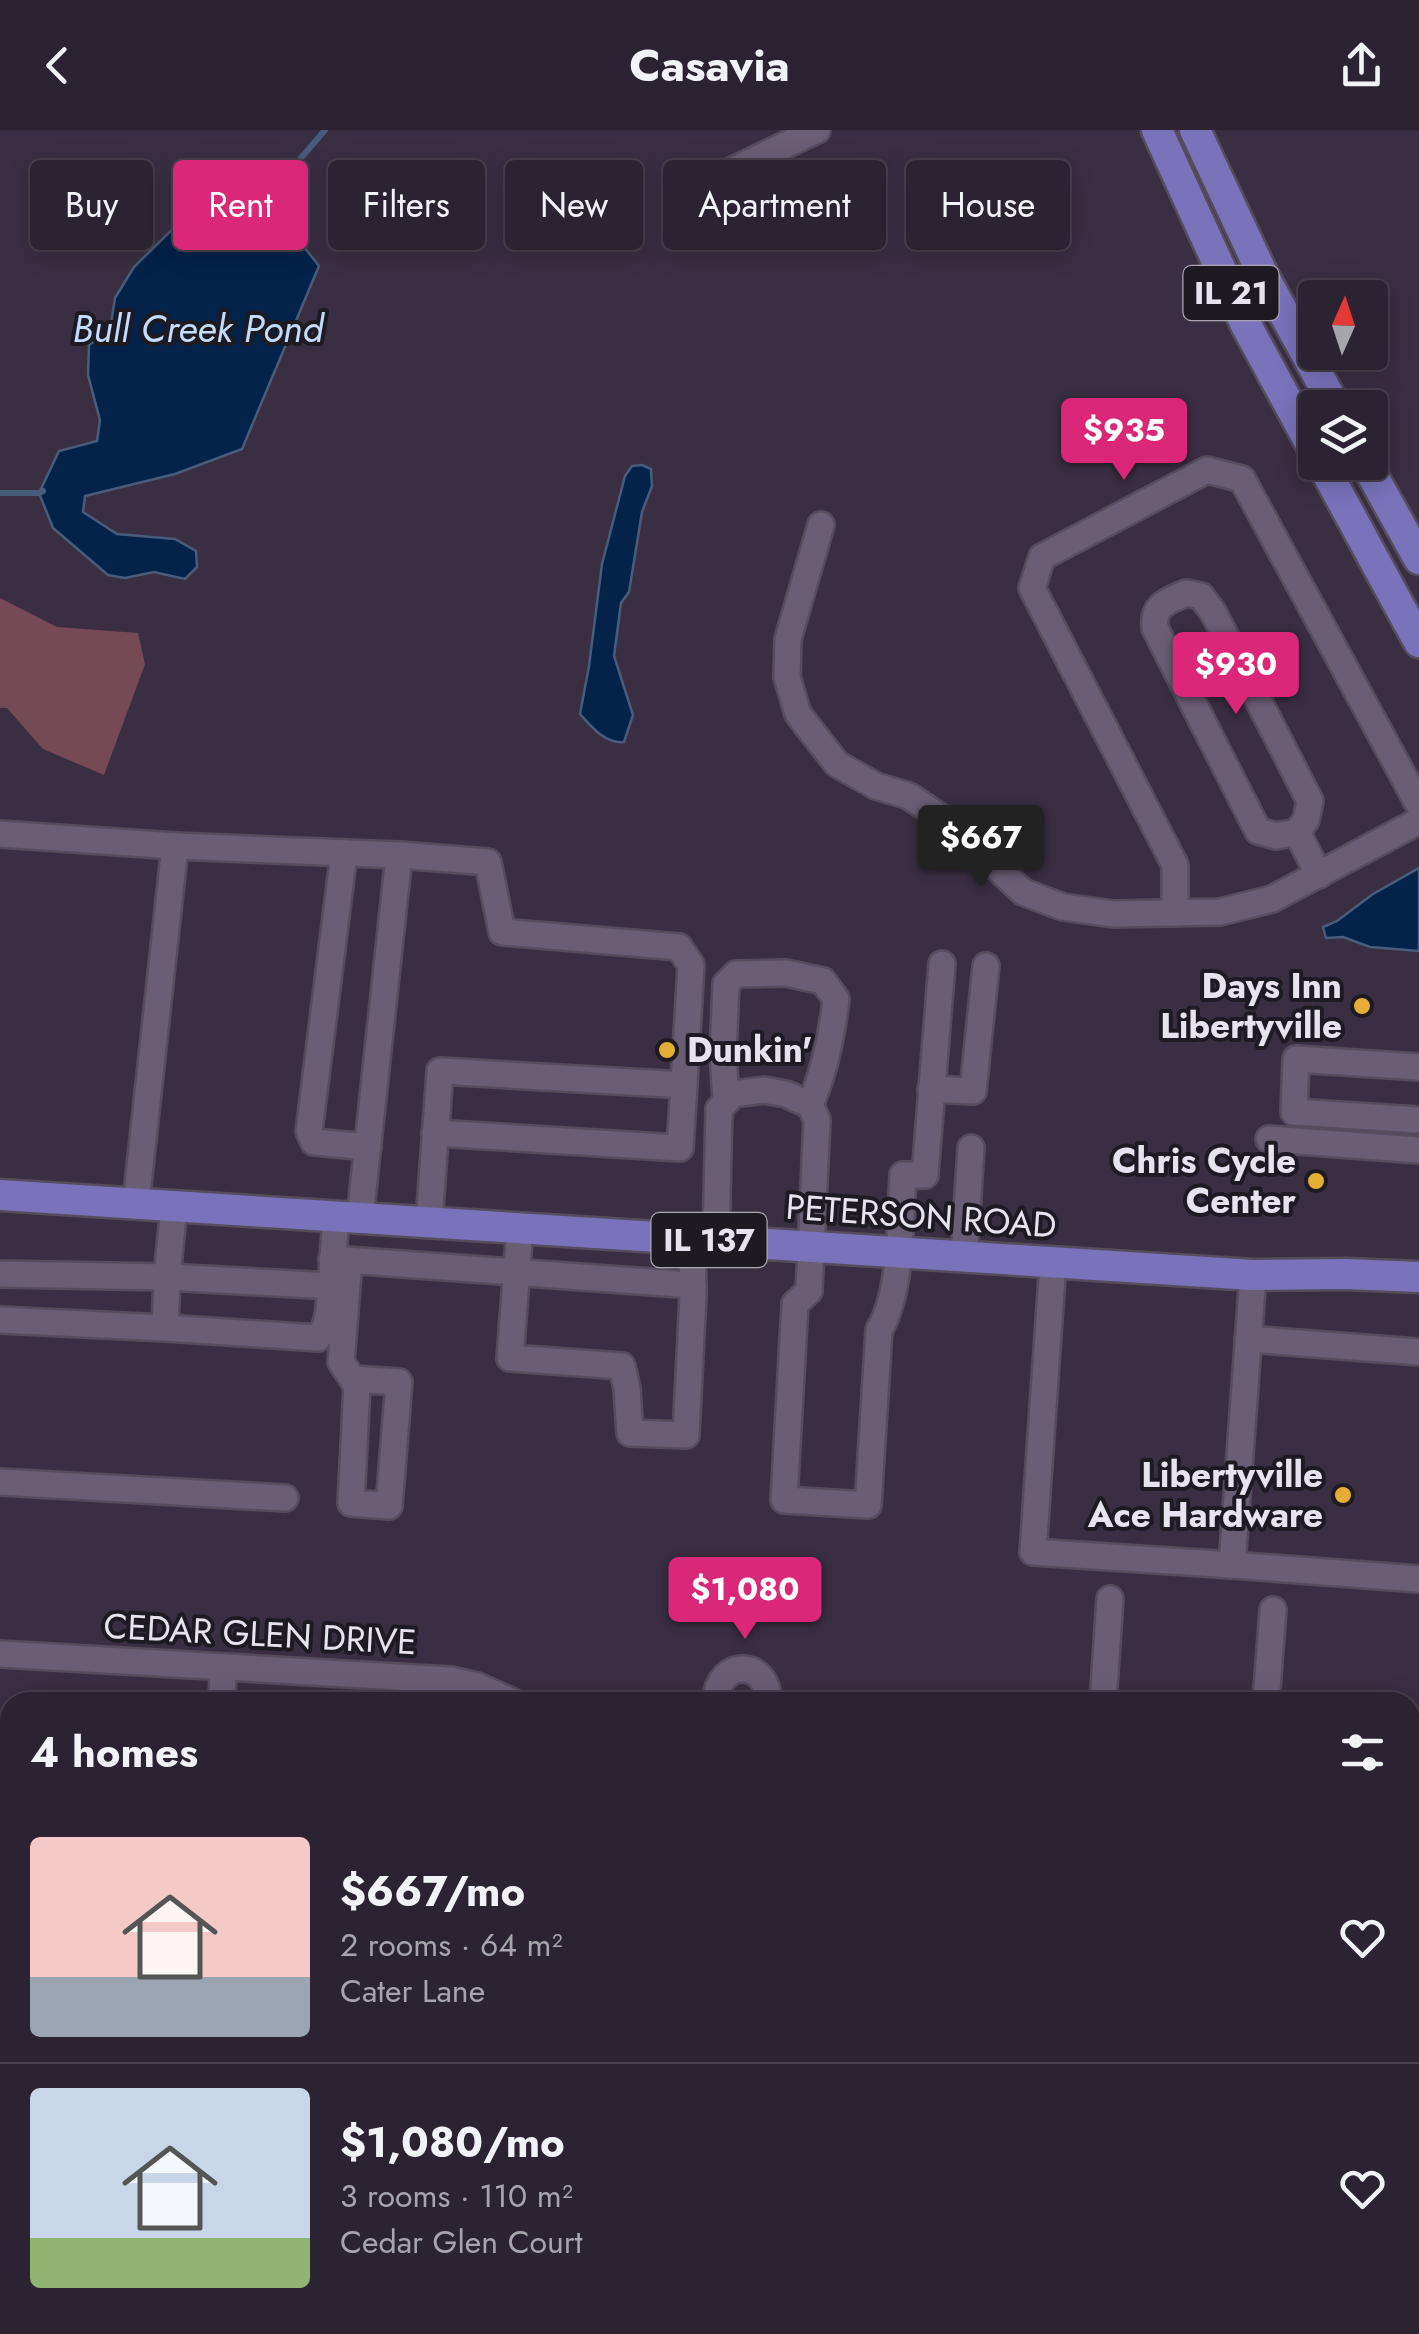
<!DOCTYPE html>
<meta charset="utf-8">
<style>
body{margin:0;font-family:Jost,sans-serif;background:#382f3e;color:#f1f3f6;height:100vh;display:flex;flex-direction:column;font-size:38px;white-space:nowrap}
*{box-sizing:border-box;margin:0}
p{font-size:32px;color:#a6a4ac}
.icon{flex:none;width:55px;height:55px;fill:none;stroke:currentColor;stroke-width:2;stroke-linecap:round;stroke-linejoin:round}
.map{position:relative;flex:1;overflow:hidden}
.sheet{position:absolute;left:0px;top:1562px;width:1420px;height:642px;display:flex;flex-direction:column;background:#2c2332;border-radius:30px 30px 0 0;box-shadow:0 5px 25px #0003,0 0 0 2px #48404d}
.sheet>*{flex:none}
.banner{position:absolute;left:30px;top:30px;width:1360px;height:90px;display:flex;gap:20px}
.needle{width:65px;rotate:3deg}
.tools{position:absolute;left:1298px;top:150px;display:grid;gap:20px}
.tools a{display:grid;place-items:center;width:90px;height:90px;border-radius:10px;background:#2c2332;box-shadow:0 5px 25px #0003,0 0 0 2px #48404d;font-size:50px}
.price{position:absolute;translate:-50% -85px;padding:0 22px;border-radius:10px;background:#db2777;color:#fff;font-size:32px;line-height:65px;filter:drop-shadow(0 2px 5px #0008)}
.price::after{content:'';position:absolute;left:50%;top:60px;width:30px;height:22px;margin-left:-15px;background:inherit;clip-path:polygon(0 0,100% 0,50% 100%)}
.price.current{background:#222;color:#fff}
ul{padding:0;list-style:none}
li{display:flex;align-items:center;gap:30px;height:250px;padding:0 30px}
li+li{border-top:2px solid #48404d}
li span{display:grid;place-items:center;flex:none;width:280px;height:200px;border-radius:10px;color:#555}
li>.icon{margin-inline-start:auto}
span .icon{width:120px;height:120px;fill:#fffc;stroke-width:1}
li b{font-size:42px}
h2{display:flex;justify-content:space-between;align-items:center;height:120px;padding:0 30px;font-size:42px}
.tag{padding:0 35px;border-radius:10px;background:#2c2332;box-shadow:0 5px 25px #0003,0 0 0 2px #48404d;font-size:35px;line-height:90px}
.tag.current{background:#db2777;color:#fff}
header{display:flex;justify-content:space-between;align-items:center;height:130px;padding:0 30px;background:#2c2332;font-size:45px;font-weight:700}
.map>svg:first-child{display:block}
.green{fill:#754a55}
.water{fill:#04234a;stroke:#485c7b;stroke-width:2.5}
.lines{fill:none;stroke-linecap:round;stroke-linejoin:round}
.stream{stroke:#485c7b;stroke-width:6}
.minor-casing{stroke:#554c5c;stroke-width:30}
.major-casing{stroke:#554c5c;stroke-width:35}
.minor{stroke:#6a5e74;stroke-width:25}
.major{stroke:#7a73bc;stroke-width:30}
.poi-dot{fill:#e5ad35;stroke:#1e1a22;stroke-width:4}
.labels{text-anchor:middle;stroke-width:8;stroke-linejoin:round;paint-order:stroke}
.shield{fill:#1e1a22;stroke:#aba6b1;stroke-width:2.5}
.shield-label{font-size:32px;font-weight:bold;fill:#e8e2ee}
.poi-label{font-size:35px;font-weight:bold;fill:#e8e2ee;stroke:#1e1a22;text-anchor:end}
.street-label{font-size:35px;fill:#e8e2ee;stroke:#1e1a22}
.water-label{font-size:38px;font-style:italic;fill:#c3dcfd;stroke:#1e1a22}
</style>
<header><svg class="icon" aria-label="back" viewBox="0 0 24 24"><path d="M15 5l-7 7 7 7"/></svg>Casavia<svg class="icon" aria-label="share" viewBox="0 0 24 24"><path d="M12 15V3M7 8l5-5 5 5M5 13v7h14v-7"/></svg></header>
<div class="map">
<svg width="1419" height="2204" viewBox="0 0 1419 2204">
<rect width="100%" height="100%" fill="#3a2f42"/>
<path class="green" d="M0 468 57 497 138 503 145 534 104 645 43 619 7 578H0Z"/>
<g class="water">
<path d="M192 80 235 82 263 94 304 117 319 136 242 319 175 344 85 366 83 382 117 404 175 409 196 421 197 437 185 449 154 442 125 448 108 445 53 398 39 363 59 321 97 311 100 290 88 245 89 215 110 200 115 168 134 137Z"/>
<path d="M642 335 651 339 652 356 642 382 629 462 621 473 614 526 633 585 624 612C605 614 592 597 580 584L589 536 602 434 625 346 632 336Z"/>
<path d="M1419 738V821L1370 817 1343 807 1326 808 1323 797 1337 791 1373 764Z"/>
</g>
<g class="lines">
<g class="stream">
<path d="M260 99 271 63 325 0"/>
<path d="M0 363H39L43 361"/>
</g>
<g class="minor-casing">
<g id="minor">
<path d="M712 50 817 0"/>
<path d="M821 395 788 509 787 547 798 584 837 634 876 656 909 666 952 695 1023 762 1063 777 1113 784 1220 782 1272 769 1419 691"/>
<path d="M1186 463 1201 466 1213 482 1310 671 1306 690 1297 702 1276 706 1258 701 1155 498C1152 475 1168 471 1186 463Z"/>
<path d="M1297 702 1319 745"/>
<path d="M0 704 175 716 136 1073"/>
<path d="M175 716 399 725"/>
<path d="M344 723 309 1001 314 1012 368 1017"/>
<path d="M1175 783V735L1032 458 1042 427 1207 340 1242 349 1419 675"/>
<path d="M1419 937 1296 929 1294 982 1419 990"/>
<path d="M931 959 973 961 986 836"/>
<path d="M726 970 723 924 726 854 736 844 786 843 823 851 836 869C832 904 824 943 810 975"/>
<path d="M435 1003 680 1018 684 955"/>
<path d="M1269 1009 1419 1020"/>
<path d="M360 1088 399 725 488 732 502 802 679 817 691 835 684 955 440 941 429 1092"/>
<path d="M520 1098 510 1228 622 1236 627 1259 630 1303 686 1305 693 1165 692 1109"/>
<path d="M716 1110 719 979 734 964 764 960 786 964 810 975 817 990 809 1161 795 1174 784 1370 868 1375 879 1200C902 1163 900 1089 903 1045H925L942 834"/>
<path d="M964 1126 971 1018"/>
<path d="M332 1129 693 1155"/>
<path d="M349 1131 341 1232 357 1256 351 1373 389 1376 399 1252 353 1249"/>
<path d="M1053 1132 1033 1422 1232 1435"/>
<path d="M0 1144 167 1147 174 1076"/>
<path d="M1253 1145 1232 1435 1419 1449"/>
<path d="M0 1190 165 1198 167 1147 331 1156 336 1086"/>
<path d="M165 1198 318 1208C330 1195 329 1173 331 1156"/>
<path d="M1248 1209 1419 1222"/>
<path d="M0 1352 285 1368"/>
<path d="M0 1524 450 1550 477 1556 513 1572"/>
<path d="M222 1572 223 1537"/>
<path d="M715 1572C719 1525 770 1531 768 1572"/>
<path d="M1103 1572 1110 1469"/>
<path d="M1266 1572 1273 1480"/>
<path d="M1410 1618 1419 1619"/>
<path d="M0 1830 10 1821"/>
<path d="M1410 2022 1419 2020"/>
<path d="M0 2138 10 2136"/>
<path d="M435 2204V2195"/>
<path d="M740 2204 756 2195"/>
</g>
</g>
<g class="major-casing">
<g id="major">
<path d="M1157 0 1246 195 1315 322"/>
<path d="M1195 0 1264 147 1336 278"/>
<path d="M1321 332 1419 512"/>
<path d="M1365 332 1419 429"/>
<path d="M0 1065 1253 1145 1346 1144 1419 1147"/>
</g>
</g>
<use href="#minor" class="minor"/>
<use href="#major" class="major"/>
</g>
<g class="poi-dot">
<circle cx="1362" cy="876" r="10"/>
<circle cx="667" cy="920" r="10"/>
<circle cx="1316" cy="1051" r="10"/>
<circle cx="1343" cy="1365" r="10"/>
</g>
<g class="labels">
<g class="shield">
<rect x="1183.5" y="136" width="95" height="54" rx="8"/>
<rect x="651.5" y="1083" width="115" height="54" rx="8"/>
</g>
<g class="shield-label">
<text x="1231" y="174">IL 21</text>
<text x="709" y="1121">IL 137</text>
</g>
<g class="poi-label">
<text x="1342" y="868">Days Inn<tspan x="1342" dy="40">Libertyville</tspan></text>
<text x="687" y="932" text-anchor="start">Dunkin'</text>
<text x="1296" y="1043">Chris Cycle<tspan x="1296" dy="40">Center</tspan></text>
<text x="1323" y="1357">Libertyville<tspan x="1323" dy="40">Ace Hardware</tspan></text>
</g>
<g class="street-label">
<text transform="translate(921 1086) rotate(4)" y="12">PETERSON ROAD</text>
<text transform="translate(260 1504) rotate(3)" y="12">CEDAR GLEN DRIVE</text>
</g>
<g class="water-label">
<text x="198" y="212">Bull Creek Pond</text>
</g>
</g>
</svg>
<div class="tools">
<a><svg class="needle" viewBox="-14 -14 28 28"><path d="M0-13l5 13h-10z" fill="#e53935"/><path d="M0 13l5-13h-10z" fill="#a6a4ac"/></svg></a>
<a><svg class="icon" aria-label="layers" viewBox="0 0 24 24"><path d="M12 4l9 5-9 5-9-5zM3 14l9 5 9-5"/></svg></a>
</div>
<b class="price" style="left:1124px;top:353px">$935</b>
<b class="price" style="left:1236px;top:587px">$930</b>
<b class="price current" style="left:981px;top:760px">$667</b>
<b class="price" style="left:745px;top:1512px">$1,080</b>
<div class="banner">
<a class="tag">Buy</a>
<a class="tag current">Rent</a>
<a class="tag">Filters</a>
<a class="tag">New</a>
<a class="tag">Apartment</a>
<a class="tag">House</a>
</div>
<section class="sheet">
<h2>4 homes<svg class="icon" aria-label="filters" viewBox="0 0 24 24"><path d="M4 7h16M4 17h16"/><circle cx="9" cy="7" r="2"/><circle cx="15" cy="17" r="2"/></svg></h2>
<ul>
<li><span style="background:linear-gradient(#f6c9c9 70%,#9aa5b1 0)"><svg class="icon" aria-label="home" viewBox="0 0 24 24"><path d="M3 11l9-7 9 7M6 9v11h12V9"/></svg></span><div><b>$667/mo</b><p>2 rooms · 64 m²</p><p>Cater Lane</p></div><svg class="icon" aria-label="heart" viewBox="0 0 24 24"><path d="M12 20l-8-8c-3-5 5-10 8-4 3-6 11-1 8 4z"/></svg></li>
<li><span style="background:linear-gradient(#c9d6e8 75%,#8fb573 0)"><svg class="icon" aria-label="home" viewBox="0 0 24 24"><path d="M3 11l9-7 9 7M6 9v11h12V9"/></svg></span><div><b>$1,080/mo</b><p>3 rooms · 110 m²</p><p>Cedar Glen Court</p></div><svg class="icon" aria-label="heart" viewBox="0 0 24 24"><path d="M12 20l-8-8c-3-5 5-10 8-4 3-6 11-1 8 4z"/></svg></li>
</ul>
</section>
</div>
